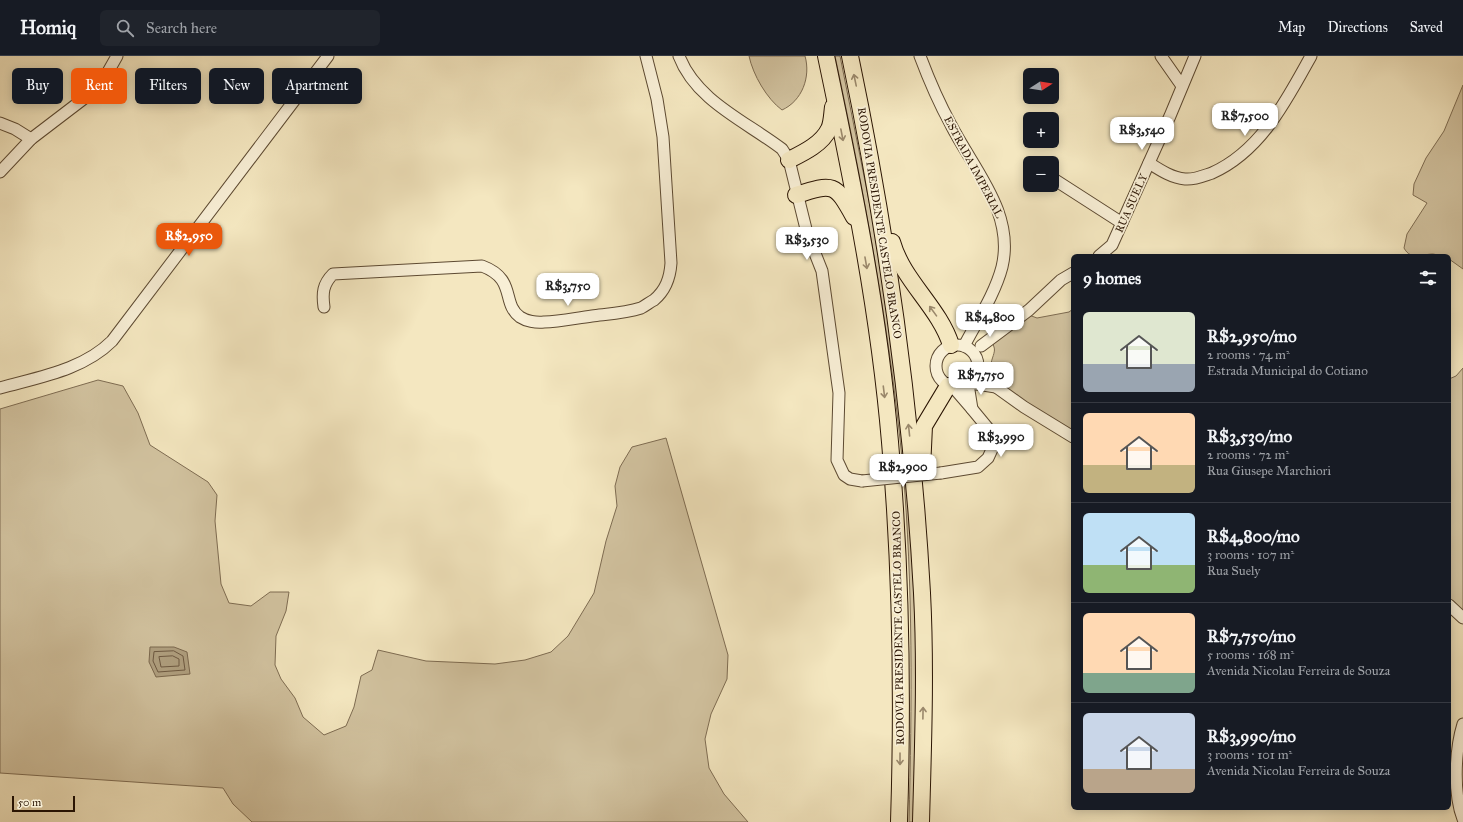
<!DOCTYPE html>
<meta charset="utf-8">
<style>
body{margin:0;font-family:"IM FELL Great Primer",serif;background:#20242c;color:#f1f3f6;height:100vh;display:flex;flex-direction:column;font-size:15px;white-space:nowrap}
*{box-sizing:border-box;margin:0}
p{font-size:13px;color:#9ea1a6}
.icon{flex:none;width:22px;height:22px;fill:none;stroke:currentColor;stroke-width:2;stroke-linecap:round;stroke-linejoin:round}
.map{position:relative;flex:1;overflow:hidden}
.details{position:absolute;left:1071px;top:198px;width:380px;height:556px;display:flex;flex-direction:column;background:#171b24;border-radius:6px;box-shadow:0 2px 10px #0003}
.details>*{flex:none}
.guide{position:absolute;left:12px;top:12px;width:380px;height:36px;display:flex;gap:8px}
.needle{width:26px;rotate:78deg}
.buttons{position:absolute;left:1023px;top:12px;display:grid;gap:8px}
.buttons a{display:grid;place-items:center;width:36px;height:36px;border-radius:6px;background:#171b24;box-shadow:0 2px 10px #0003;font-size:20px}
.scale{position:absolute;left:12px;bottom:10px;width:63px;box-sizing:border-box;padding-left:4px;border:2px solid #2b1503;border-top:0;font-size:11px;line-height:14px;white-space:nowrap;color:#2b1503;-webkit-text-stroke:3px #f8efd6;paint-order:stroke}
.price{position:absolute;translate:-50% -34px;padding:0 9px;border-radius:8px;background:#fff;color:#222;font-size:13px;line-height:26px;filter:drop-shadow(0 1px 2px #0008)}
.price::after{content:'';position:absolute;left:50%;top:24px;width:12px;height:9px;margin-left:-6px;background:inherit;clip-path:polygon(0 0,100% 0,50% 100%)}
.price.current{background:#ea580c;color:#fff}
ul{padding:0;list-style:none}
li{display:flex;align-items:center;gap:12px;height:100px;padding:0 12px}
li+li{border-top:1px solid #363941}
li span{display:grid;place-items:center;flex:none;width:112px;height:80px;border-radius:6px;color:#555}
li>.icon{margin-inline-start:auto}
span .icon{width:48px;height:48px;fill:#fffc;stroke-width:1}
li b{font-size:17px}
h2{display:flex;justify-content:space-between;align-items:center;height:48px;padding:0 12px;font-size:17px}
.tag{padding:0 14px;border-radius:6px;background:#171b24;box-shadow:0 2px 10px #0003;font-size:14px;line-height:36px}
.tag.current{background:#ea580c;color:#fff}
header{display:flex;align-items:center;gap:24px;box-sizing:border-box;height:56px;padding:0 20px;background:#171b24;border-bottom:1px solid #363941}
header strong{font-size:19px}
nav{display:flex;gap:22px;margin-inline-start:auto;font-size:14px}
.search{width:280px;height:36px;background:#20242c;display:flex;align-items:center;gap:10px;box-sizing:border-box;padding:0 14px;border-radius:6px;color:#9ea1a6;font-size:15px}
.map>svg:first-child{display:block}
.green{fill:#d2c3a0;stroke:#7e6c52}
.water{fill:#b0a080;stroke:#7b684e}
.lines{fill:none;stroke-linecap:round;stroke-linejoin:round}
.shore{stroke:#6e5a42;stroke-width:1}
.minor-casing{stroke:#5d4a32;stroke-width:13}
.highway-casing{stroke:#2b1503;stroke-width:18}
.minor{stroke:#f8efd6;stroke-width:11}
.highway{stroke:#f4e7c0;stroke-width:16}
.minor-bridge-casing{stroke:#5d4a32;stroke-width:13;stroke-linecap:butt}
.minor-bridge{stroke:#f8efd6;stroke-width:11}
.oneway{stroke:#9a886b}
.labels{text-anchor:middle;stroke-width:3.5;stroke-linejoin:round;paint-order:stroke}
.street-label{font-size:11px;fill:#2b1503;stroke:#f8efd6}
</style>
<header>
<strong>Homiq</strong>
<div class="search"><svg class="icon" aria-label="search" viewBox="0 0 24 24"><circle cx="10" cy="10" r="6"/><path d="M15 15l6 6"/></svg>Search here</div>
<nav><a>Map</a><a>Directions</a><a>Saved</a></nav>
</header>
<div class="map">
<svg width="1463" height="766" viewBox="0 0 1463 766">
<rect width="100%" height="100%" fill="#f4e7c0"/>
<filter id="stains"><feTurbulence type="fractalNoise" baseFrequency=".005" numOctaves="4"/><feColorMatrix values="0 0 0 0 .2 0 0 0 0 .09 0 0 0 0 .02 0 0 0 .5 -.17"/></filter>
<radialGradient id="worn" r=".72"><stop offset=".6" stop-color="#630" stop-opacity="0"/><stop offset="1" stop-color="#630" stop-opacity=".3"/></radialGradient>
<g class="green">
<path d="M749 0H805C811 21 802 45 782 54 767 43 753 19 749 0Z"/>
<path d="M835 0H840L881 205 909 413 917 603 915 766H909C912 648 913 530 903 413 890 274 864 136 835 0Z"/>
<path d="M1463 29V213L1449 203V200C1443 200 1438 199 1433 198 1422 198 1411 205 1404 192L1407 178 1427 147 1413 139 1414 128 1426 102 1444 75Z"/>
<path d="M1073 253V376C1053 364 994 334 991 309 991 303 996 296 994 291 991 282 987 277 988 267L999 258C1008 261 1012 263 1018 255L1037 262 1069 256Z"/>
<path d="M1463 312V560L1449 543V323L1456 320Z"/>
<path d="M98 324 123 330 138 357 150 389 208 426 217 439 215 465 221 528 229 547 251 550 270 536H289L286 555 276 580 275 609 281 623 295 642 303 661 324 679 346 670 354 651 361 620 372 614 378 594 426 605 495 608 525 604 551 596 568 580 594 537 606 485 617 450 615 430 620 411 632 391 666 382 728 599 727 623 711 658 705 683 709 712 724 738 748 766H252L233 748 223 732 0 717V353Z"/>
</g>
<path class="water" d="M150 591H174L187 596 190 618 156 621 149 606Z"/>
<g class="lines">
<g class="shore">
<path d="M174 595 183 600 185 614 158 616 153 605 154 596Z"/>
<path d="M173 600 179 603V610L161 611 159 601Z"/>
</g>
<g class="minor-casing">
<g id="minor">
<path d="M679 0C696 45 747 66 782 93L789 104 807 177 822 215 839 337 837 404 844 419 850 423 862 425"/>
<path d="M920 0C929 24 939 47 951 69 974 114 1015 157 1002 211 995 238 977 265 964 290"/>
<path d="M1161 0 1182 30"/>
<path d="M0 67 15 73 31 83"/>
<path d="M1149 107C1160 114 1172 122 1185 123 1194 124 1203 120 1212 117 1261 95 1286 45 1311 0"/>
<path d="M0 116 31 83 86 41 104 23 117 0"/>
<path d="M1052 122 1122 167"/>
<path d="M1099 200 1112 189 1170 60 1195 0"/>
<path d="M324 251C322 237 323 228 333 218L482 210C517 223 501 247 520 261 526 265 536 267 544 266 560 266 576 262 592 260 608 258 626 257 641 252 645 250 650 246 654 244 666 234 670 222 671 207L663 81 657 43 646 0"/>
<circle cx="957" cy="310" r="21"/>
<path d="M981 290 1029 254 1061 224 1073 217"/>
<path d="M978 310 996 331 1024 351 1073 381"/>
<path d="M970 327 996 331"/>
<path d="M953 331 972 353 968 328"/>
<path d="M0 332C39 321 83 314 112 285L328 0"/>
<path d="M941 417 978 411 988 402 994 389 991 376 972 353"/>
<path d="M1449 549 1463 562"/>
<path d="M1463 668C1455 694 1453 737 1463 763"/>
</g>
</g>
<g class="highway-casing">
<g id="highway">
<path d="M826 0C853 128 879 256 890 386 901 512 903 640 899 766"/>
<path d="M850 0C887 177 912 356 922 537 926 613 923 690 921 766"/>
<path d="M789 104C803 97 822 88 829 73 832 67 832 58 833 51"/>
<path d="M796 139C834 127 835 127 854 161"/>
<path d="M892 186C903 225 939 251 951 289"/>
<path d="M922 413 924 370 948 330"/>
</g>
</g>
<use href="#minor" class="minor"/>
<use href="#highway" class="highway"/>
<g class="minor-bridge-casing">
<path id="minor-bridge" d="M862 425 941 417"/>
</g>
<use href="#minor-bridge" class="minor-bridge"/>
</g>
<defs><path id="oneway-shaft" d="M-6 0H5M1.5-3L5.5 0L1.5 3" fill="none" stroke-width="1.6" stroke-linecap="round" stroke-linejoin="round"/></defs>
<g class="oneway">
<use href="#oneway-shaft" transform="translate(855 24) rotate(-102)"/>
<use href="#oneway-shaft" transform="translate(842 79) rotate(79)"/>
<use href="#oneway-shaft" transform="translate(866 207) rotate(80)"/>
<use href="#oneway-shaft" transform="translate(933 255) rotate(-126)"/>
<use href="#oneway-shaft" transform="translate(884 336) rotate(83)"/>
<use href="#oneway-shaft" transform="translate(909 374) rotate(-96)"/>
<use href="#oneway-shaft" transform="translate(923 657) rotate(-89)"/>
<use href="#oneway-shaft" transform="translate(900 703) rotate(90)"/>
</g>
<g class="labels">
<g class="street-label">
<text transform="translate(974 111) rotate(62)" y="4">ESTRADA IMPERIAL</text>
<text transform="translate(1131 147) rotate(-66)" y="4">RUA SUELY</text>
<text transform="translate(880 167) rotate(81)" y="4">RODOVIA PRESIDENTE CASTELO BRANCO</text>
<text transform="translate(898 572) rotate(-91)" y="4">RODOVIA PRESIDENTE CASTELO BRANCO</text>
</g>
</g>
<rect width="100%" height="100%" filter="url(#stains)"/>
<rect width="100%" height="100%" fill="url(#worn)"/>
</svg>
<div class="buttons">
<a><svg class="needle" viewBox="-14 -14 28 28"><path d="M0-13l5 13h-10z" fill="#e53935"/><path d="M0 13l5-13h-10z" fill="#9ea1a6"/></svg></a>
<a>+</a>
<a>−</a>
</div>
<div class="scale">50 m</div>
<b class="price" style="left:1245px;top:81px">R$7,500</b>
<b class="price" style="left:1142px;top:95px">R$3,540</b>
<b class="price current" style="left:189px;top:201px">R$2,950</b>
<b class="price" style="left:807px;top:205px">R$3,530</b>
<b class="price" style="left:568px;top:251px">R$3,750</b>
<b class="price" style="left:990px;top:282px">R$4,800</b>
<b class="price" style="left:981px;top:340px">R$7,750</b>
<b class="price" style="left:1001px;top:402px">R$3,990</b>
<b class="price" style="left:903px;top:432px">R$2,900</b>
<div class="guide">
<a class="tag">Buy</a>
<a class="tag current">Rent</a>
<a class="tag">Filters</a>
<a class="tag">New</a>
<a class="tag">Apartment</a>
</div>
<section class="details">
<h2>9 homes<svg class="icon" aria-label="filters" viewBox="0 0 24 24"><path d="M4 7h16M4 17h16"/><circle cx="9" cy="7" r="2"/><circle cx="15" cy="17" r="2"/></svg></h2>
<ul>
<li><span style="background:linear-gradient(#dfe7d0 65%,#9aa5b1 0)"><svg class="icon" aria-label="home" viewBox="0 0 24 24"><path d="M3 11l9-7 9 7M6 9v11h12V9"/></svg></span><div><b>R$2,950/mo</b><p>2 rooms · 74 m²</p><p>Estrada Municipal do Cotiano</p></div></li>
<li><span style="background:linear-gradient(#ffd9b3 65%,#c2b280 0)"><svg class="icon" aria-label="home" viewBox="0 0 24 24"><path d="M3 11l9-7 9 7M6 9v11h12V9"/></svg></span><div><b>R$3,530/mo</b><p>2 rooms · 72 m²</p><p>Rua Giusepe Marchiori</p></div></li>
<li><span style="background:linear-gradient(#bfe0f5 65%,#8fb573 0)"><svg class="icon" aria-label="home" viewBox="0 0 24 24"><path d="M3 11l9-7 9 7M6 9v11h12V9"/></svg></span><div><b>R$4,800/mo</b><p>3 rooms · 107 m²</p><p>Rua Suely</p></div></li>
<li><span style="background:linear-gradient(#ffd9b3 75%,#7fa58c 0)"><svg class="icon" aria-label="home" viewBox="0 0 24 24"><path d="M3 11l9-7 9 7M6 9v11h12V9"/></svg></span><div><b>R$7,750/mo</b><p>5 rooms · 168 m²</p><p>Avenida Nicolau Ferreira de Souza</p></div></li>
<li><span style="background:linear-gradient(#c9d6e8 70%,#b9a48a 0)"><svg class="icon" aria-label="home" viewBox="0 0 24 24"><path d="M3 11l9-7 9 7M6 9v11h12V9"/></svg></span><div><b>R$3,990/mo</b><p>3 rooms · 101 m²</p><p>Avenida Nicolau Ferreira de Souza</p></div></li>
</ul>
</section>
</div>
